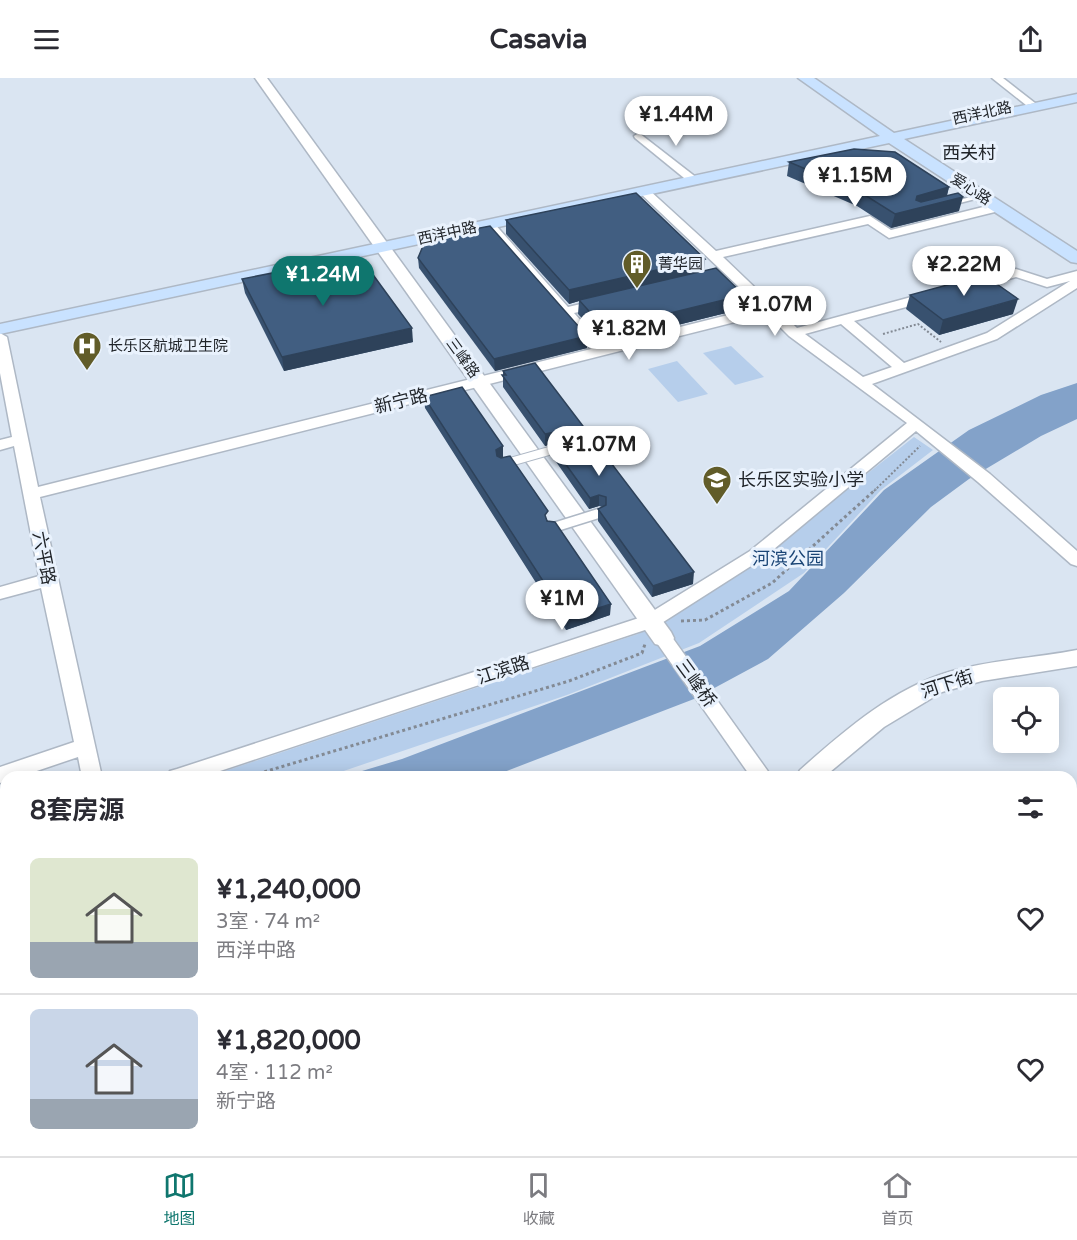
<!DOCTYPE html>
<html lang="zh">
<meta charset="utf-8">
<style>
body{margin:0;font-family:"Varela Round","Noto Sans SC",sans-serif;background:#f7f7f7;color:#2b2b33;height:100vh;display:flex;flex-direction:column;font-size:22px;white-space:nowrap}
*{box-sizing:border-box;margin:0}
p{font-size:20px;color:#7c7c81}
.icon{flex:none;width:33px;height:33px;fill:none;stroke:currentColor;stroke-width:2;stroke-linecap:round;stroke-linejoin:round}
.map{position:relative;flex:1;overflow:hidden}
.details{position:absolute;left:0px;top:693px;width:1077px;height:386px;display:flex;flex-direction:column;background:#fff;border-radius:18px 18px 0 0;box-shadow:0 3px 15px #0003}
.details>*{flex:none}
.controls{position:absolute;left:993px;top:609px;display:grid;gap:12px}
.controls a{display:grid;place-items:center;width:66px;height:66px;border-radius:9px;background:#fff;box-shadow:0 3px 15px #0003;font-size:30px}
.price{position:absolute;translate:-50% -51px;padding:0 14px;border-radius:21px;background:#fff;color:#222;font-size:20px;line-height:39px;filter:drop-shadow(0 2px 3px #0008)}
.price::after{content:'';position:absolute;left:50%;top:36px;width:18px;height:14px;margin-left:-9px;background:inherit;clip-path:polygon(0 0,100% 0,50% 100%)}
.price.on{background:#0f766e;color:#fff}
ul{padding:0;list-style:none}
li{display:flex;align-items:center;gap:18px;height:150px;padding:0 30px}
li+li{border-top:2px solid #e1e1e2}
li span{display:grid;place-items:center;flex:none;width:168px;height:120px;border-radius:9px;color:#555}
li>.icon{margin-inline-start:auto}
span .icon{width:72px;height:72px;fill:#fffc;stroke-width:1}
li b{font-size:26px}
h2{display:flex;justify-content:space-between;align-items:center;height:72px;padding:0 30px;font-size:26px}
header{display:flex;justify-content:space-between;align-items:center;height:78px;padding:0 30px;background:#fff;font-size:27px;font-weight:700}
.tab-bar{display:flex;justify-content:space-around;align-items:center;height:84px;border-top:2px solid #e1e1e2;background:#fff;font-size:16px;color:#7c7c81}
.tab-bar a{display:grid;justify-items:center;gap:3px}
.tab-bar .on{color:#0f766e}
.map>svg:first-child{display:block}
.green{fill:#b6ceeb}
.water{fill:#83a2c9}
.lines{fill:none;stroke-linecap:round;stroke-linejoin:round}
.service-casing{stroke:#aeb8c5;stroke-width:3}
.minor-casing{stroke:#aeb8c5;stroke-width:3}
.tertiary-casing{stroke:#aeb8c5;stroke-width:3}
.secondary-casing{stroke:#aeb8c5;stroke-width:3}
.path-far2{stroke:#838a94;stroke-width:2;stroke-dasharray:2 2;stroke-linecap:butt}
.path-far1{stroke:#838a94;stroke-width:3;stroke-dasharray:3 3;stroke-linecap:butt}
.path{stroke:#838a94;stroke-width:4;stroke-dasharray:4 4;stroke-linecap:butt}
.service{fill:#fff;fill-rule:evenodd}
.minor{fill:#fff;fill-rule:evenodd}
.tertiary{fill:#fff;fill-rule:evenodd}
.secondary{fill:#c9e2ff;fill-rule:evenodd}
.service-bridge-far1-casing{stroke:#aeb8c5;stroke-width:10;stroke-linecap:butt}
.service-bridge-casing{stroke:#aeb8c5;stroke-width:12;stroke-linecap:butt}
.service-bridge-far1{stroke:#fff;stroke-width:8}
.service-bridge{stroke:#fff;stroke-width:9}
.wall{fill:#38516f}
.shaded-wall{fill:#2e425a}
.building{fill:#415e81;stroke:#2e425a;stroke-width:1.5}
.labels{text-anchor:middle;stroke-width:6;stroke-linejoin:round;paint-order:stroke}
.far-street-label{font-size:15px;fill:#21252a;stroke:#e9f2fd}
.far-poi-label{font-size:15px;fill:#21252a;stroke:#e9f2fd;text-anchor:start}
.far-quarter-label{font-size:18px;fill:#21252a;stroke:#e9f2fd}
.street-label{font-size:18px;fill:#21252a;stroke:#e9f2fd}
.poi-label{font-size:18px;fill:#21252a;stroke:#e9f2fd;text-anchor:start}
.park-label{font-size:18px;fill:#194475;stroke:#e9f2fd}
</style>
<header><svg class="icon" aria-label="menu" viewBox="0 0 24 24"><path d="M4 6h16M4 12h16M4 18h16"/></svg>Casavia<svg class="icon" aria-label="share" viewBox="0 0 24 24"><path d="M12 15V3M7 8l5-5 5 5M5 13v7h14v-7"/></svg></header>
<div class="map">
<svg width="1077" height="1078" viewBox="0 0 1077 1078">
<rect width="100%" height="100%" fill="#dae5f2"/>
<g class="green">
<path d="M731 268 764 299 735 307 703 275Z"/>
<path d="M677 283 708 316 678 324 648 291Z"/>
<path d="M914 359 933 372 881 412 804 495 699 565 567 617 326 699H207L638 556 679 535 808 442Z"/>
<path d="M0 710 6 711V774L0 775Z"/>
<path d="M1077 934V1078H871L874 1072H1071V939Z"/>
</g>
<path class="water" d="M1077 305V341L1041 358 969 401 931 429 844 515 768 581 694 621 491 699H342L402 681 700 568 789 513 884 412 969 352 1041 317Z"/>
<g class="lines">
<g class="service-casing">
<g id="service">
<path d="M981 116 984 118 983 119 952 127 949 125Z"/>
<path d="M1077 1017V1032L1071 1035V1020Z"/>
<path d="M966 1072H984L980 1078H962Z"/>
</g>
</g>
<g class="minor-casing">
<g id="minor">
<path d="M992 0H1003L1035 25 1026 27Z"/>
<path d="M639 55 697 100V104H689L635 60 634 58Z"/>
<path d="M644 110 648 111 716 173 870 138 891 152 999 125 1003 126V132L889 160 868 146 723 179 797 250 926 215H936L938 218 936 221 854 243 904 285 987 255 1070 203 1047 209 1016 199 969 212 964 211 962 208 964 205 1016 191 1047 201 1077 193V210L997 261 872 306 990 396 1077 473V488L1071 486 978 404 916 353 762 481 657 548 202 699H167L170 693 177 691 645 538 750 473 907 345 789 258 767 236 40 419 102 699H82L78 679 19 699H6V703L0 705V689L74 664 41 510 0 521V509L39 498 14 368 0 372V362L12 359 0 295V255L7 259 38 409 591 271 484 149V143H492L568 229 602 221 607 222 609 225 607 228 574 235 604 268 760 229 640 115V111ZM841 246 892 289 863 299 805 256Z"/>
<path d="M663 553 669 555 772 699H751L657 565 654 560 657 555Z"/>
<path d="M1077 805V826L1071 828V807Z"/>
<path d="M1077 840V861L1071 863V842Z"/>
<rect x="0" y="980" width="6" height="24"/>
</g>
</g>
<g class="tertiary-casing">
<g id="tertiary">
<path d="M255 0H267L671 554 674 560 671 566 663 568 655 566Z"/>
<path d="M1077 572V588L982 603 942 614 884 649 824 699H796L800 692C844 653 892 611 949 594 991 582 1035 580 1077 572Z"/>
<path d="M6 894V920L0 921V895Z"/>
</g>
</g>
<g class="secondary-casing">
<path id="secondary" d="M798 0H814L894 55 1077 16V24L904 61 1077 173V185L1071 184 889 65 0 256V246L880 58Z"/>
</g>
<g class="path-far2">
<path d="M883 256 918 246 941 264"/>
<path d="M874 413 920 368"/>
</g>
<g class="path-far1">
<path d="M681 543 705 542 772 505 876 411"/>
<path d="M247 699 569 603 642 575 645 566"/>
</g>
<g class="path">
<path d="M0 747H6"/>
<path d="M1019 1072 1022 1078"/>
</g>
<use href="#service" class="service"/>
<use href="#minor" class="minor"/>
<use href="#tertiary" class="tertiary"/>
<use href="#secondary" class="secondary"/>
<g class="service-bridge-far1-casing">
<path id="service-bridge-far1" d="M503 386 556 371"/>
</g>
<g class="service-bridge-casing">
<path id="service-bridge" d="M552 450 600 435"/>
</g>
<use href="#service-bridge-far1" class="service-bridge-far1"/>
<use href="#service-bridge" class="service-bridge"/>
</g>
<g class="wall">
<path d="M789 84 949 109 947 118 959 133 891 150 857 128 787 98Z"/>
<path d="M506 142 705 181 704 193 744 217 742 231 605 265 578 236 579 223 569 226 506 156Z"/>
<path d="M418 180 587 258V270L495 293 419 190Z"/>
<path d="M242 201 413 264 284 293 245 215Z"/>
<path d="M910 217 1013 236 939 257 906 231Z"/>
<path d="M535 285 693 506 652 519 598 443V431L602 429 599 428 589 431 552 378V367L555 365 545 368 503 309V293Z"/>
<path d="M424 319 503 368V379L548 443 610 537 566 552 425 330Z"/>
</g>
<g class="shaded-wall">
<path d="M949 109 945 123 963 119 959 133 891 150 895 136 917 118Z"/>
<path d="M705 181 704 194 579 222V223L569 226V212Z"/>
<path d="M744 217 742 231 605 265V251Z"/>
<path d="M1018 221 1013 236 939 257 943 242Z"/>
<path d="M412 250 413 264 284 293 282 279Z"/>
<path d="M587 258V270L495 293 494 281Z"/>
<path d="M555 354V365L545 368V356Z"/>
<path d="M503 368V379L496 384V372Z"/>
<path d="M599 417V428L589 431 590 420Z"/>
<path d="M694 494 693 506 652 519 653 508Z"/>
<path d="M611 526 610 537 566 552 567 540Z"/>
</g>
<g class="building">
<path d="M854 71 895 74 949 109 917 118 916 122 921 124 958 115 963 119 895 136 860 114 789 84Z"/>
<path d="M636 115 705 181 569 212 506 142Z"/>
<path d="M490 148 587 258 494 281 418 180 425 163 438 158Z"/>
<path d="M328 184 348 187 371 194 412 250 282 279 242 201Z"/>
<path d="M716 190 744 217 605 251 579 222Z"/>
<path d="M984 197 1018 221 943 242 910 217Z"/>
<path d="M535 285 694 494 653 508 598 431 606 427V419L599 417 590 420 552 367 561 363V356L555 354 545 356 502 297H506L503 293Z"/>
<path d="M462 309 503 368 496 372 497 378 501 380 510 378 548 433 545 437 547 443 555 444 611 526 567 540 424 319Z"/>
<path d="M134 1072H190L212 1077V1078H131Z"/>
</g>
<defs>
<g id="building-pin" transform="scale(1.5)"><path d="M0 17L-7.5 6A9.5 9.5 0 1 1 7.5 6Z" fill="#615c29" stroke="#e9f2fd"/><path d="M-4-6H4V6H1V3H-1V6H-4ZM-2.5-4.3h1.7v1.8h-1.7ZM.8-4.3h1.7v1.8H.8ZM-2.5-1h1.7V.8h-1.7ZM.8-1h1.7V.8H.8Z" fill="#fff"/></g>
<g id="hospital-pin" transform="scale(1.5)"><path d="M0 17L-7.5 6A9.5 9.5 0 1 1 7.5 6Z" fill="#615c29" stroke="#e9f2fd"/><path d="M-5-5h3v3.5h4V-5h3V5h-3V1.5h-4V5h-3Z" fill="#fff"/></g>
<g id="school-pin" transform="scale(1.5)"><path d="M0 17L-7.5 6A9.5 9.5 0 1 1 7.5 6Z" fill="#615c29" stroke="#e9f2fd"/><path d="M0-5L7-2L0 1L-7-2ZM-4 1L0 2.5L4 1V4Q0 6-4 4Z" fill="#fff"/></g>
</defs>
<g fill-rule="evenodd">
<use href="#building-pin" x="637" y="186"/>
<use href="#hospital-pin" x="87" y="268"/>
<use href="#school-pin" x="717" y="402"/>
</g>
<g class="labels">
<g class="far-street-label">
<text transform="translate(982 35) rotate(-12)" y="5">西洋北路</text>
<text transform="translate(971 111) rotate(33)" y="5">爱心路</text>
<text transform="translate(447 155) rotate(-12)" y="5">西洋中路</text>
<text transform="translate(463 280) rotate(54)" y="5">三峰路</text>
</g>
<g class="far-poi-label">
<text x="658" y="191">菁华园</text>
<text x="108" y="273">长乐区航城卫生院</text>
</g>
<g class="far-quarter-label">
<text x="969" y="81">西关村</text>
</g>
<g class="street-label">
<text transform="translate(401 323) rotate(-14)" y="6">新宁路</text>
<text transform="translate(44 480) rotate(79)" y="6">六平路</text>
<text transform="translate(503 592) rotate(-18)" y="6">江滨路</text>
<text transform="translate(696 605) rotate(54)" y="6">三峰桥</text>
<text transform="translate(947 606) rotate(-18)" y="6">河下街</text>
</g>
<g class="poi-label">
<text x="738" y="408">长乐区实验小学</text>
</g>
<g class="park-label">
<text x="788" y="487">河滨公园</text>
</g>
</g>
</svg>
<div class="controls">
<a><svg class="icon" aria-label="locate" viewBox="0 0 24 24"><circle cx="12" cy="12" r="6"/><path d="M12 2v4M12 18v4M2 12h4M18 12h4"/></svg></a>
</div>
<b class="price" style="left:676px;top:69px">¥1.44M</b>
<b class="price" style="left:855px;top:130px">¥1.15M</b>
<b class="price" style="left:964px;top:219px">¥2.22M</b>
<b class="price on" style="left:323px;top:229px">¥1.24M</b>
<b class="price" style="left:775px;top:259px">¥1.07M</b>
<b class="price" style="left:629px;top:283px">¥1.82M</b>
<b class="price" style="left:599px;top:399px">¥1.07M</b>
<b class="price" style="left:562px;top:553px">¥1M</b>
<section class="details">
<h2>8套房源<svg class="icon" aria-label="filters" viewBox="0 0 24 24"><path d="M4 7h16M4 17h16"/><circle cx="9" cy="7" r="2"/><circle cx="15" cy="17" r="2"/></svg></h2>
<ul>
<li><span style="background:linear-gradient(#dfe7d0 70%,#9aa5b1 0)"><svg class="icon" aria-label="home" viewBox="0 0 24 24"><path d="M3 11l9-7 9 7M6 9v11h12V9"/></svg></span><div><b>¥1,240,000</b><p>3室 · 74 m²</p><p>西洋中路</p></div><svg class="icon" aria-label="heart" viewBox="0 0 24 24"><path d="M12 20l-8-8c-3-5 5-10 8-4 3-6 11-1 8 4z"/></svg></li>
<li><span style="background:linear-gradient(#c9d6e8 75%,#9aa5b1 0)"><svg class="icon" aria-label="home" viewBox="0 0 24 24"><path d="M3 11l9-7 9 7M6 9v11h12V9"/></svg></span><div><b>¥1,820,000</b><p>4室 · 112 m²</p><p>新宁路</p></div><svg class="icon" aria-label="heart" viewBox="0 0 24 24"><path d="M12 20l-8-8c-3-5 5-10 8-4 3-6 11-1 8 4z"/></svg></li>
</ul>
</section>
</div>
<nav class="tab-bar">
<a class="on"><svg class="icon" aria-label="map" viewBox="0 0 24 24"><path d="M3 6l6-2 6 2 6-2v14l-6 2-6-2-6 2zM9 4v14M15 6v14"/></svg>地图</a>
<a><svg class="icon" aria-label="saved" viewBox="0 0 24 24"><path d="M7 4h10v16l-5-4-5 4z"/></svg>收藏</a>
<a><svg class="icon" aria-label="home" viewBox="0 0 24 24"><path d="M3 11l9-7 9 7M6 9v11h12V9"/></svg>首页</a>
</nav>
